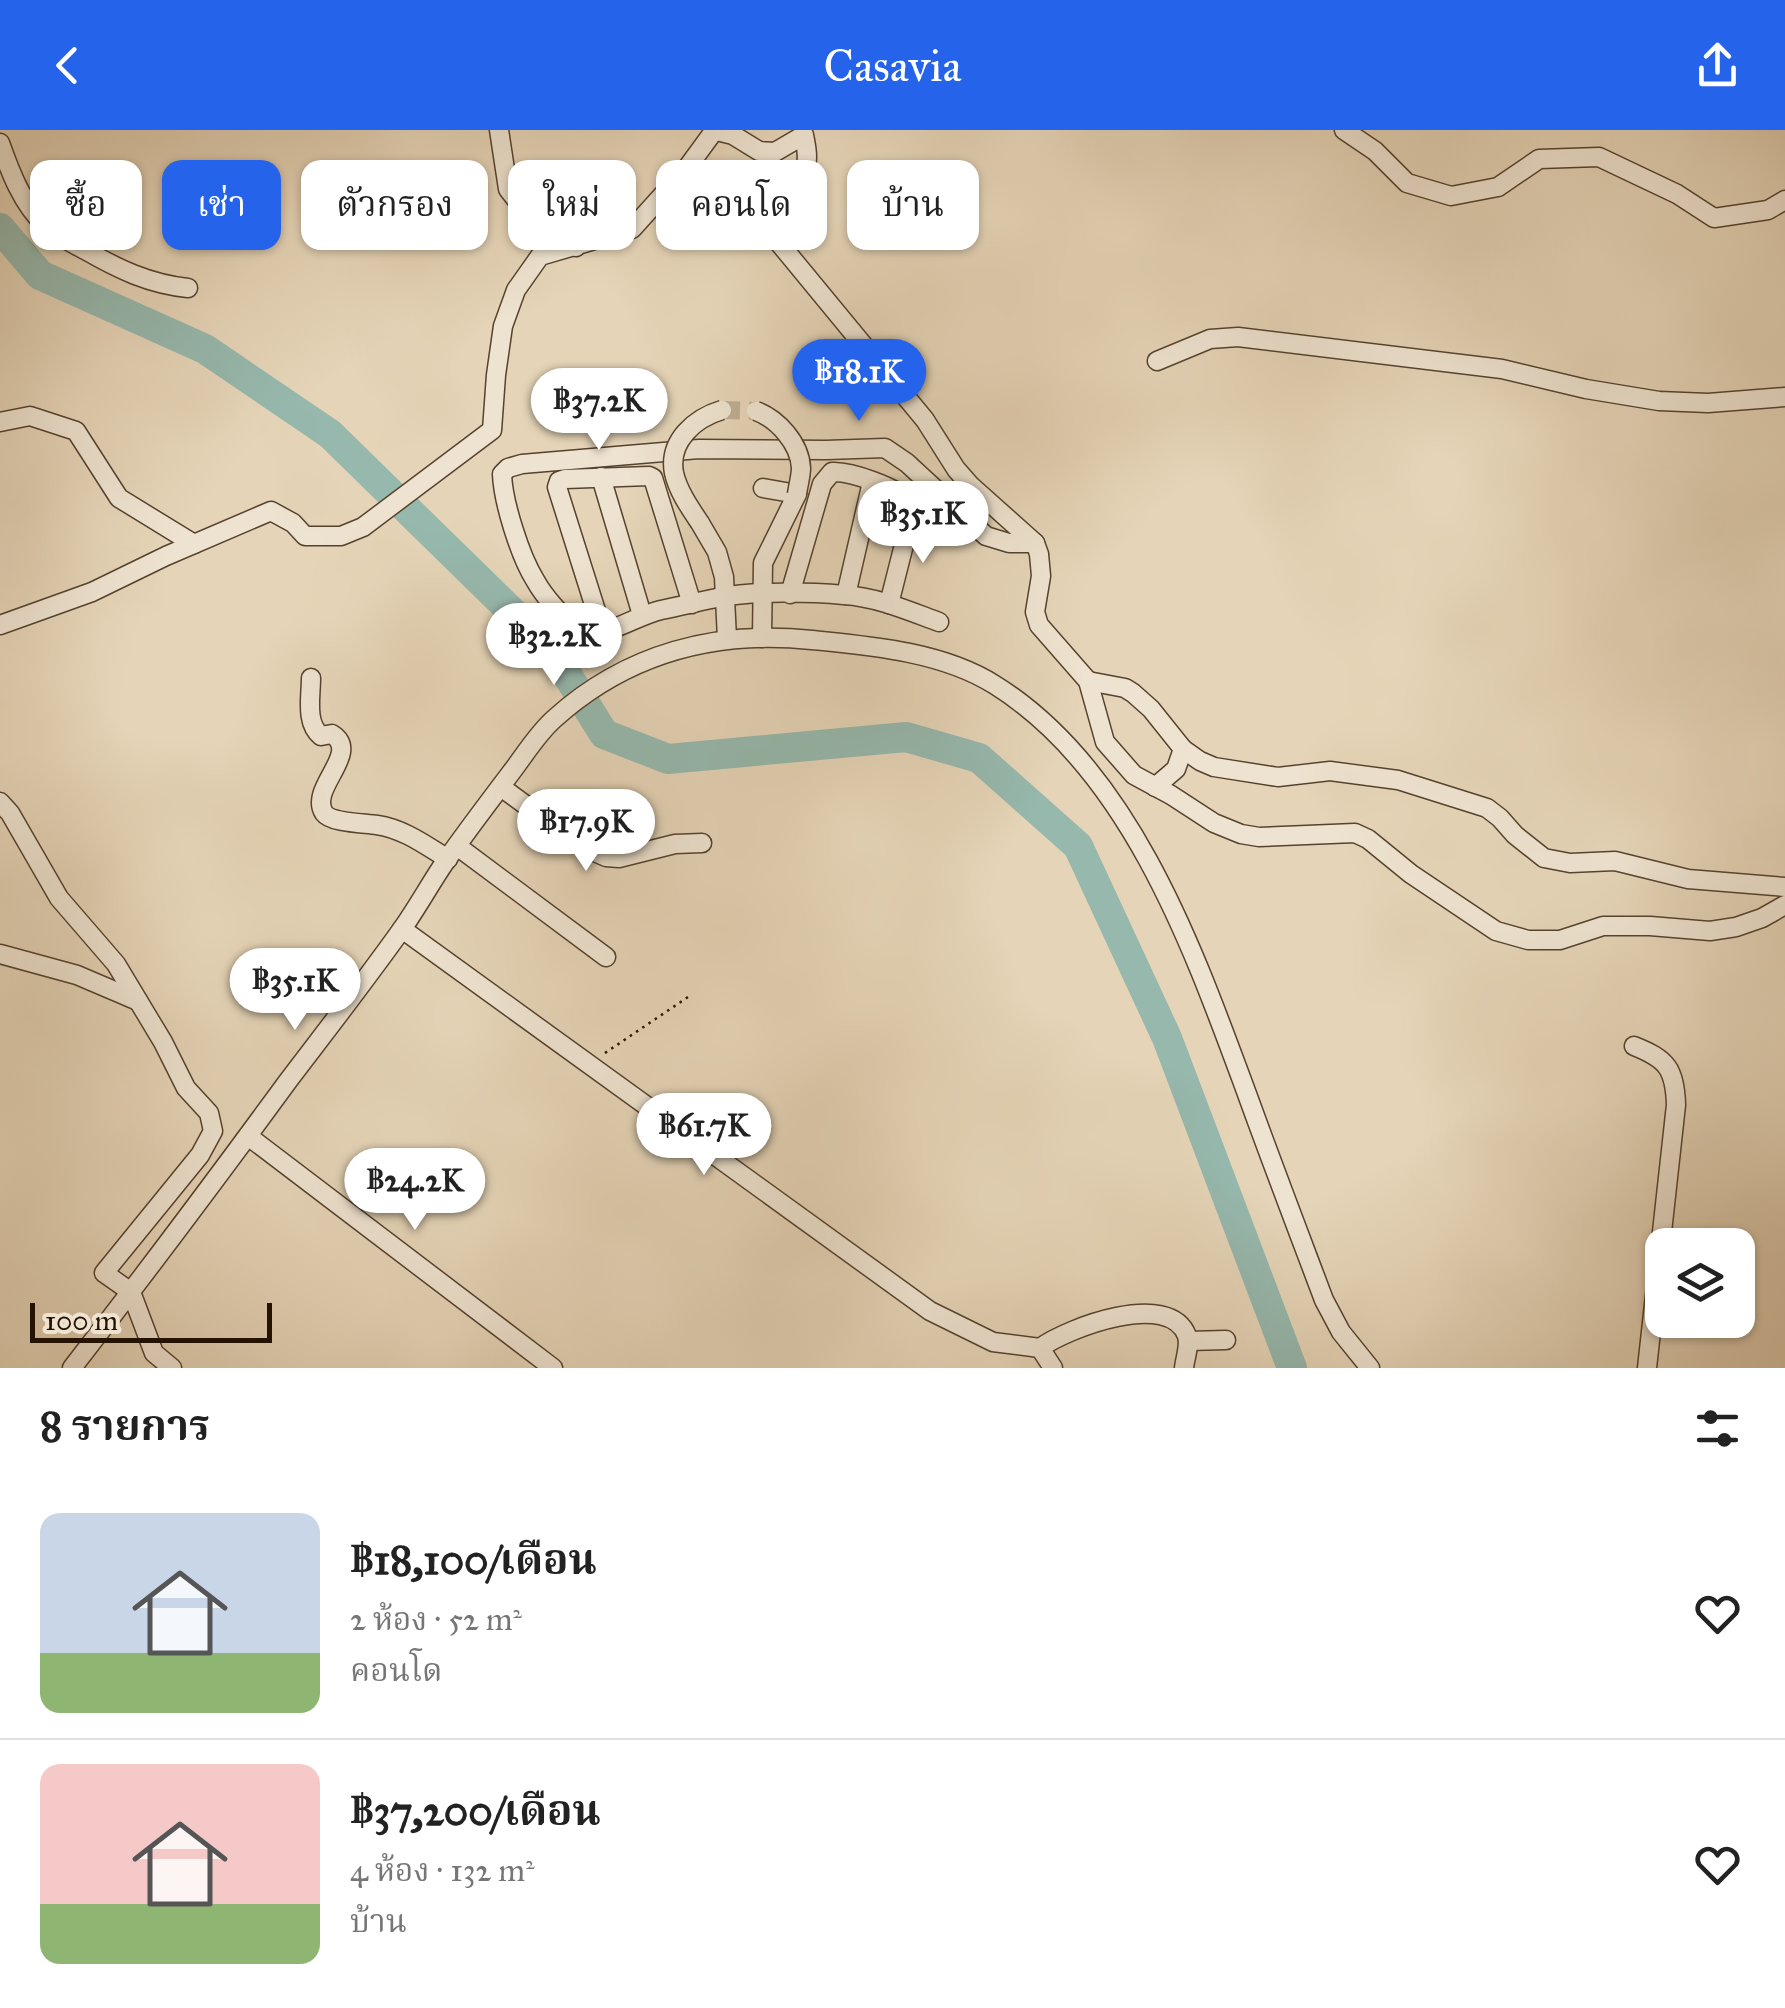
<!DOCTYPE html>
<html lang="th">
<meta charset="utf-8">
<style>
body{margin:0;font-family:"IM FELL Great Primer","Noto Serif Thai",serif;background:#f2f2f2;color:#222;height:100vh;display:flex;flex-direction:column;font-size:38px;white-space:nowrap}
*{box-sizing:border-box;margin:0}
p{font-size:32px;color:#767676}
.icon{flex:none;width:55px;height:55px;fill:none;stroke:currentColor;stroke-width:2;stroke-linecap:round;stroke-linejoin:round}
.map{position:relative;height:1238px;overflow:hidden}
.panel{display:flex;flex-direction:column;background:#fff;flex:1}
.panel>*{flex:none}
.hud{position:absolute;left:30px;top:30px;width:1000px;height:90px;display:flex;gap:20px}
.controls{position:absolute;left:1645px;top:1098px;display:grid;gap:20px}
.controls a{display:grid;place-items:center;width:110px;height:110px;border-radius:20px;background:#fff;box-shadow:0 2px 8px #0004;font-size:50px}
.scale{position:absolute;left:30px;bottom:25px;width:242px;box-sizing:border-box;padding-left:10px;border:5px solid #251200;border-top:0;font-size:28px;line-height:35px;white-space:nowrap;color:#251200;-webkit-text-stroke:8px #eee3d0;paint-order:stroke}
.price{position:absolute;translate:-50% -85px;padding:0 22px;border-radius:35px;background:#fff;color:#222;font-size:32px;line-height:65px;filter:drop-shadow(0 2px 5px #0008)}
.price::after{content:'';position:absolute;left:50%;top:60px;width:30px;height:22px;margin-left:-15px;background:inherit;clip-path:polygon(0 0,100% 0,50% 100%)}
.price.current{background:#2563eb;color:#fff}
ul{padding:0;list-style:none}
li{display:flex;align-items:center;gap:30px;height:250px;padding:0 40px}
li+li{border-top:2px solid #e0e0e0}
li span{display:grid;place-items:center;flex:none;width:280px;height:200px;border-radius:20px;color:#555}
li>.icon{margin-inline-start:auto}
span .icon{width:120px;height:120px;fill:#fffc;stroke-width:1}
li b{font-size:42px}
h2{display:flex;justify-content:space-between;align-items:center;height:120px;padding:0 40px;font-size:42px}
.chip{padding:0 35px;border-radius:20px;background:#fff;box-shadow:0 2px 8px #0004;font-size:35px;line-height:90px}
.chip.current{background:#2563eb;color:#fff}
header{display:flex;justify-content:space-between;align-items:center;height:130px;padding:0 40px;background:#2563eb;color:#fff;font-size:45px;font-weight:600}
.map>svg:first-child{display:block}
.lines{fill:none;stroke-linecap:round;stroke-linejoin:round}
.river{stroke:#96b8ad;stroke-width:30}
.minor-tunnel{stroke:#bfad92;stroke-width:18;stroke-dasharray:18 9;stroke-linecap:butt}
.minor-casing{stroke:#55422e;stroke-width:21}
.path{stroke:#251200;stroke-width:2.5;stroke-dasharray:2.5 5;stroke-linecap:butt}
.minor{stroke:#eee3d0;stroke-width:18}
.minor-bridge-casing{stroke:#55422e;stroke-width:21;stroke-linecap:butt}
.minor-bridge{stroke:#eee3d0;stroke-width:18}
</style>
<header><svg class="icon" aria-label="back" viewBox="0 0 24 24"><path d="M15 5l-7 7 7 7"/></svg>Casavia<svg class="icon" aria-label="share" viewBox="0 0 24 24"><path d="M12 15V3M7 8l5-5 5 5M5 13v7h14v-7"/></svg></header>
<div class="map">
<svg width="1785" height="1238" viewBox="0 0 1785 1238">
<rect width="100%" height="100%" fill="#e5d4b7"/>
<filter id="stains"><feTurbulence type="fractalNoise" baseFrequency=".002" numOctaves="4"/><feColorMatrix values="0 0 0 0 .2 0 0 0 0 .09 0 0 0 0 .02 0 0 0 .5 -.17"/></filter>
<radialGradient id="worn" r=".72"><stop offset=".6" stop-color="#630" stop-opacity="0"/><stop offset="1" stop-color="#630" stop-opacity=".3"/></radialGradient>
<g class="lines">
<path class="river" d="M0 98 40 145 205 219 330 304 553 522 604 604 668 629 906 607 979 628 1078 716 1167 908 1292 1238"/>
<path class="minor-tunnel" d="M722 280 756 281"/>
<g class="minor-casing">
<g id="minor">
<path d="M499 0 508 59 538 98 576 117"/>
<path d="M713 0 733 5 759 21 775 22 804 5C806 15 809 29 805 38 801 46 794 52 789 59 776 77 774 93 780 114L925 290 956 339 970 355 1035 413 1039 424 1041 446 1035 482 1039 495 1088 551 1105 612 1134 645 1171 665 1214 693 1241 704 1259 707 1355 703 1368 709 1411 744 1496 801 1528 810H1560L1603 796H1650L1710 801 1736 797 1762 788 1785 775"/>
<path d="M1344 0 1375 21 1407 53 1451 66 1498 57 1539 29 1599 27 1677 64 1714 88 1768 80 1785 70"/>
<path d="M0 13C10 41 22 74 45 95 56 105 72 113 85 120 118 139 149 154 188 158"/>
<path d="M1157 231 1210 209 1238 207 1502 239 1586 259 1659 271 1708 273 1785 267"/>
<path d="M0 292 30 286 76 301 119 368 194 414"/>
<path d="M601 347 642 485"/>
<path d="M700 393 717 422 724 447 727 509"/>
<path d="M790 464 822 354 832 342C852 341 897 358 911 372V387L889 474"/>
<path d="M846 465 872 352"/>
<path d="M939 492C909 481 877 467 844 465 810 462 754 461 721 467 701 471 681 476 661 480 633 487 612 505 582 504 565 489 546 470 535 450 520 426 503 372 502 344L508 338 522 334 699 319 826 320 885 318 907 333 986 406 1009 413H1035"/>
<path d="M0 495 92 462 166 426 271 381 293 393 305 406H341L363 397 492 300 496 245 503 196 516 160 540 126 632 99 687 38 714 1"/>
<path d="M603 503 557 357 559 351 565 349 649 346 653 348 692 474"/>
<path d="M762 508 763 433 797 364 763 358"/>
<path d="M311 548C311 567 305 593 321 606L332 604C362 623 308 658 324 683 331 693 364 693 377 695 404 699 425 715 448 729"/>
<path d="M1088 551 1125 558 1133 563 1151 579 1183 619 1200 631 1214 637 1278 647 1330 641 1398 650 1487 678 1500 688 1515 705 1544 728 1570 733 1615 731 1688 749 1785 757"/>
<path d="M501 657 581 716 606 727 619 728 675 714 702 713"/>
<path d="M1155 657 1176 639 1183 619"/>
<path d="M0 672 10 683 59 768 116 834 163 912 186 958 209 983 213 1001 200 1025 104 1143 131 1162 154 1223 172 1238"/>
<path d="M457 716 606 827"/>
<path d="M402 799 930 1181 993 1212 1040 1218C1067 1198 1170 1159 1187 1206 1190 1216 1185 1228 1184 1238"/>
<path d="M0 824 77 845 138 871"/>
<path d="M1634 916C1667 929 1675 939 1676 975L1647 1238"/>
<path d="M248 1006 553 1238"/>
<path d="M1188 1211 1226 1210"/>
<path d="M1040 1218 1053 1238"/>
<path d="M72 1238C145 1144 217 1048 288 951 326 901 365 851 402 799 417 778 430 754 445 732 466 702 488 673 510 644 524 626 537 604 554 589 627 523 716 500 812 510 872 516 943 522 995 555 1131 640 1194 821 1247 964 1272 1033 1298 1101 1324 1170L1341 1202 1370 1238"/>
</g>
</g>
<path class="path" d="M605 923 691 865"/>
<use href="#minor" class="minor"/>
<g class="minor-bridge-casing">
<g id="minor-bridge">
<path d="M756 281C778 289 800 314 801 338 801 346 798 356 797 364"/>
<path d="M700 393C690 378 678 361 674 343 668 311 695 288 722 280"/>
</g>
</g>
<use href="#minor-bridge" class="minor-bridge"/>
</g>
<rect width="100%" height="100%" filter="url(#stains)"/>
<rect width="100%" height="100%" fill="url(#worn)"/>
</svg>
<div class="controls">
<a><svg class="icon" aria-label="layers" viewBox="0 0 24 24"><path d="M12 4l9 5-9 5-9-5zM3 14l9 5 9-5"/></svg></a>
</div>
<div class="scale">100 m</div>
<b class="price current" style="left:859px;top:294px">฿18.1K</b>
<b class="price" style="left:599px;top:323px">฿37.2K</b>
<b class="price" style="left:923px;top:436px">฿35.1K</b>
<b class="price" style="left:554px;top:558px">฿32.2K</b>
<b class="price" style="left:586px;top:744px">฿17.9K</b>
<b class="price" style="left:295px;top:903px">฿35.1K</b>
<b class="price" style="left:704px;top:1048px">฿61.7K</b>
<b class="price" style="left:415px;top:1103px">฿24.2K</b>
<div class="hud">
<a class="chip">ซื้อ</a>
<a class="chip current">เช่า</a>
<a class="chip">ตัวกรอง</a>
<a class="chip">ใหม่</a>
<a class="chip">คอนโด</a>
<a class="chip">บ้าน</a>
</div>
</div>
<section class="panel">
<h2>8 รายการ<svg class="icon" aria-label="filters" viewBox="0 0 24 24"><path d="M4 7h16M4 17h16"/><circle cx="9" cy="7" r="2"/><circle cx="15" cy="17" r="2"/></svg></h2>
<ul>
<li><span style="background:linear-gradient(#c9d6e8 70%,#8fb573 0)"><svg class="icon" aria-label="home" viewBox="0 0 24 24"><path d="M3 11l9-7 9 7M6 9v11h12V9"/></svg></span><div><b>฿18,100/เดือน</b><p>2 ห้อง · 52 m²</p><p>คอนโด</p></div><svg class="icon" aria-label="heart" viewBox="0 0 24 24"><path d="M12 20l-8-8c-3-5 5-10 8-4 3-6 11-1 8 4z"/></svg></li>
<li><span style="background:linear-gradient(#f6c9c9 70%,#8fb573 0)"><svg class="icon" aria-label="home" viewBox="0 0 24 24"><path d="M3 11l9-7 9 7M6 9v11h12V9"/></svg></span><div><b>฿37,200/เดือน</b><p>4 ห้อง · 132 m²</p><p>บ้าน</p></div><svg class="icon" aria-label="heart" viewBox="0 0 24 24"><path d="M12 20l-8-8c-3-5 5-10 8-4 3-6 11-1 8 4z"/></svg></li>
</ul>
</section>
